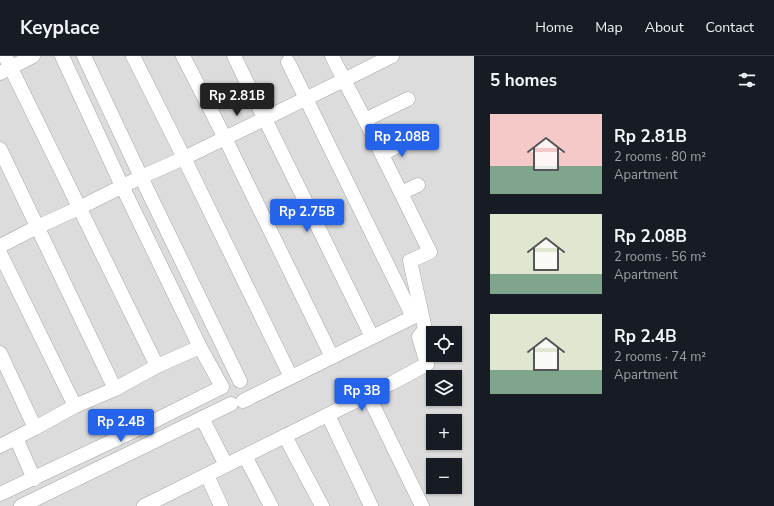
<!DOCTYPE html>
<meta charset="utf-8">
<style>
body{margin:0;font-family:"Nunito Sans",sans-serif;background:#242831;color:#f1f3f6;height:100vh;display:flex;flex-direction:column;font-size:15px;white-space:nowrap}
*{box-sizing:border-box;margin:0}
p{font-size:13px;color:#9ea1a6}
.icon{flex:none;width:22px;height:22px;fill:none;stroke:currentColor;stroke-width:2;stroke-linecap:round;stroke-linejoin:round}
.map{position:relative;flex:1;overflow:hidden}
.side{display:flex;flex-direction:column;background:#171b24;width:300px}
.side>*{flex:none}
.controls{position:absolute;left:426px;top:270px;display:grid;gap:8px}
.controls a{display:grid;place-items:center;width:36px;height:36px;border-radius:0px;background:#171b24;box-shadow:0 1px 3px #0004;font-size:20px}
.price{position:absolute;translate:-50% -34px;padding:0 9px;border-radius:4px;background:#2563eb;color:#fff;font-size:13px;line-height:26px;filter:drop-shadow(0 1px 2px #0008)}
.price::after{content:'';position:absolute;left:50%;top:24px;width:12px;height:9px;margin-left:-6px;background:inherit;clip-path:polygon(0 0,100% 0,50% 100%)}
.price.selected{background:#222;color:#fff}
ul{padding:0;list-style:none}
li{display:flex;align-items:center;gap:12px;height:100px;padding:0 16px}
li span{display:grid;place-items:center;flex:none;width:112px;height:80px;border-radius:0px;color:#555}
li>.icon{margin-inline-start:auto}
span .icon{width:48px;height:48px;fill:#fffc;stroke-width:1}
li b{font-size:17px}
h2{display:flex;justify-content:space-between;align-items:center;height:48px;padding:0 16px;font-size:17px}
header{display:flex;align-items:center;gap:24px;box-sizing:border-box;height:56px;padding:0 20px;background:#171b24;border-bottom:1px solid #363941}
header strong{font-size:19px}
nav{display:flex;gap:22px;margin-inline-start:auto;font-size:14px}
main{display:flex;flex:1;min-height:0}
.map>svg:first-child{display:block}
.residential{fill:#dddcdc;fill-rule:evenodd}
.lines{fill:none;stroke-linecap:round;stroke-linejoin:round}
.minor-casing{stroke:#a6a6a6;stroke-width:15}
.minor{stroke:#fff;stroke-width:14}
</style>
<header>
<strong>Keyplace</strong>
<nav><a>Home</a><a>Map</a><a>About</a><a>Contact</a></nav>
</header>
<main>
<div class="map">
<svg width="474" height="450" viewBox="0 0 474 450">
<rect width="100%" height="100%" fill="#f0eee5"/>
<path class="residential" d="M0 0H474V450H0ZM433 277H455V299H433ZM433 321H455V343H433ZM433 365H455V387H433ZM433 409H455V431H433Z"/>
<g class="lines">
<g class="minor-casing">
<g id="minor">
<path d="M5 0 157 310"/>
<path d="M84 0 141 121 240 325"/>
<path d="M133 0 184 102 291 321"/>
<path d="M183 0 225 82 332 301"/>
<path d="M234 0 372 281"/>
<path d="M0 17 33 0"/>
<path d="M365 64 408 43"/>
<path d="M0 93 115 333"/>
<path d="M382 98 411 83"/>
<path d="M401 137 418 129"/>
<path d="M0 190 37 171 79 152 141 121 184 102 344 24 332 0"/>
<path d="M0 197 75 350"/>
<path d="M0 297 35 372"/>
<path d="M368 339 422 450"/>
<path d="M243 345 413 261 288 6"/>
<path d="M328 359 371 450"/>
<path d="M202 362 226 409"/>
<path d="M285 380 392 327 427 308 419 281 425 273 410 205 430 196 365 64 344 24 392 0"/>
<path d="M16 382 34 423"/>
<path d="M0 390 35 372 75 350 115 333 157 310 200 291"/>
<path d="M245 400 271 450"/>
<path d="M207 419 221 450"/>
<path d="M0 438 140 372 222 331 200 291 122 130 62 0"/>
<path d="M21 450 231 348"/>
<path d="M144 450 285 380 322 450"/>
</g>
</g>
<use href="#minor" class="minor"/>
</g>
</svg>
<div class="controls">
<a><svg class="icon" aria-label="locate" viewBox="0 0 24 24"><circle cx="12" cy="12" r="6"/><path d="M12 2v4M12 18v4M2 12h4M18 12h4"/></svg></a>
<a><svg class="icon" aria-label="layers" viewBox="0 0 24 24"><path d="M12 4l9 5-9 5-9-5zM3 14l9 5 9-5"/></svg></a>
<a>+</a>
<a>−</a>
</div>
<b class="price selected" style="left:237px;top:61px">Rp 2.81B</b>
<b class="price" style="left:402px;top:102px">Rp 2.08B</b>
<b class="price" style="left:307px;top:177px">Rp 2.75B</b>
<b class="price" style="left:362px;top:356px">Rp 3B</b>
<b class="price" style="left:121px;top:387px">Rp 2.4B</b>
</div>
<section class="side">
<h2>5 homes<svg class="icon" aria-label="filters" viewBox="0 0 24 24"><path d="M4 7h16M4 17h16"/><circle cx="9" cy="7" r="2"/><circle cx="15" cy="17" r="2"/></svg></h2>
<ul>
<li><span style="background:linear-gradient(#f6c9c9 65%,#7fa58c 0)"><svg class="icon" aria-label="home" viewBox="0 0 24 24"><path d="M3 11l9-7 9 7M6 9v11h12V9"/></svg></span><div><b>Rp 2.81B</b><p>2 rooms · 80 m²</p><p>Apartment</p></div></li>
<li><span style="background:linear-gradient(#dfe7d0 75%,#7fa58c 0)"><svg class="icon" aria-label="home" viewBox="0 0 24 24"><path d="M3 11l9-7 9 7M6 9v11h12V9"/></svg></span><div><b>Rp 2.08B</b><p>2 rooms · 56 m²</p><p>Apartment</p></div></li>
<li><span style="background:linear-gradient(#dfe7d0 70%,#7fa58c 0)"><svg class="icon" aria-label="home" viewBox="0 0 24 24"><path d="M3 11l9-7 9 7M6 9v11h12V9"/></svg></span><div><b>Rp 2.4B</b><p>2 rooms · 74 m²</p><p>Apartment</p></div></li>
</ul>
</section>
</main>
